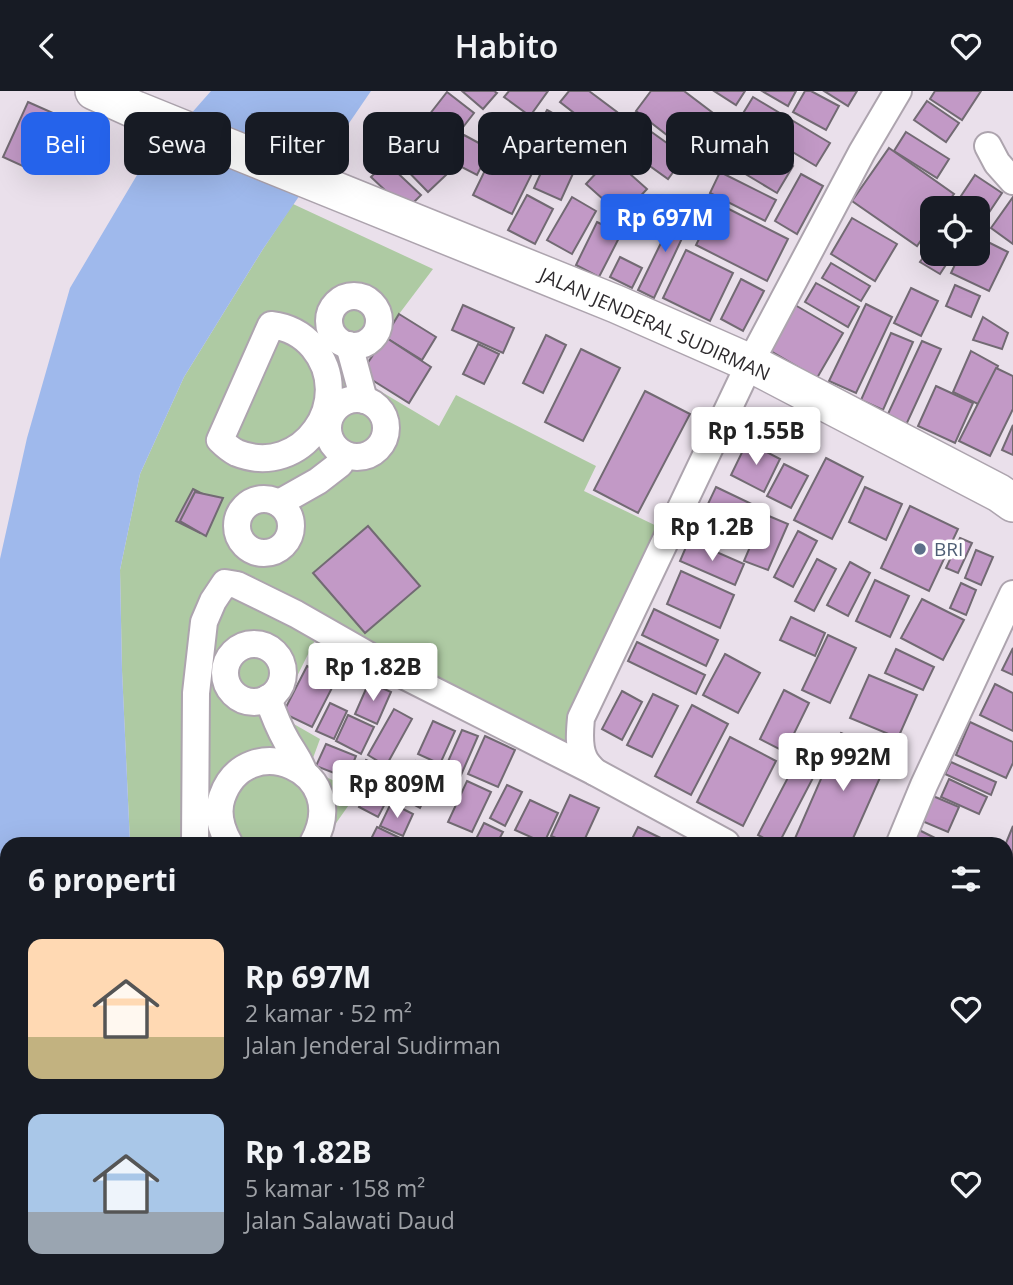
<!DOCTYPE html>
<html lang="id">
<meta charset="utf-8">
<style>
body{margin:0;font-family:"Open Sans",sans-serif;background:#20242c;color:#f1f3f6;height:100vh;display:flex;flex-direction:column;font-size:26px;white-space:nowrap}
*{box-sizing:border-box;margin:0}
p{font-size:23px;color:#9ea1a6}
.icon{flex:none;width:38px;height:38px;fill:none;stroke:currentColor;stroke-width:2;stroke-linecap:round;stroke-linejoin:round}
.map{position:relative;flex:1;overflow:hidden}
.drawer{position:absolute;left:0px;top:746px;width:1013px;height:450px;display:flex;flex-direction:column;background:#171b24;border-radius:21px 21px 0 0;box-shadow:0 7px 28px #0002}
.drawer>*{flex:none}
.hud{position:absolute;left:21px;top:21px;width:971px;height:63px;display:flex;gap:14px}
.fabs{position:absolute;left:920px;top:105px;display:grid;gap:14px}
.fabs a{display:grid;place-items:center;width:70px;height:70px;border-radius:14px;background:#171b24;box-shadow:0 7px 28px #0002;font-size:35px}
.price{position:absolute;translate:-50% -60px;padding:0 16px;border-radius:7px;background:#fff;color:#222;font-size:23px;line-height:46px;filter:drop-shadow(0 2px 4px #0008)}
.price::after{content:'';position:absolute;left:50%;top:42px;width:21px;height:16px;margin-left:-10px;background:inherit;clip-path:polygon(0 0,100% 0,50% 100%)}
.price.current{background:#2563eb;color:#fff}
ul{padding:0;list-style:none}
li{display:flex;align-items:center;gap:21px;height:175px;padding:0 28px}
li span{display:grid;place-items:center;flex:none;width:196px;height:140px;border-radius:14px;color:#555}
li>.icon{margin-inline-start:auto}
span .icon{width:84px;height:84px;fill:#fffc;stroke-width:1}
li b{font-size:30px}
h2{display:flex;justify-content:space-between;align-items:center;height:84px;padding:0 28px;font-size:30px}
.chip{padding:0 24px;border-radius:14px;background:#171b24;box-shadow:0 7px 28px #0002;font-size:24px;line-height:63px}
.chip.current{background:#2563eb;color:#fff}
header{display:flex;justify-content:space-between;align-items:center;height:91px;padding:0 28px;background:#171b24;font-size:32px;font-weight:600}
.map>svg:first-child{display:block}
.green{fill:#aecaa3}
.water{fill:#9fb9ec}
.building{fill:#c299c6;stroke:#726a73;stroke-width:2}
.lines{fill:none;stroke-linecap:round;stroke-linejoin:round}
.minor-casing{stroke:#ada4ae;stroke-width:30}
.highway-casing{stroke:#ada4ae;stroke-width:40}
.minor{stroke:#fff;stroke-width:26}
.highway{stroke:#fff;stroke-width:37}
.service-dot{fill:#5c6f8a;stroke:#fff;stroke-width:2.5}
.labels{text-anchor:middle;stroke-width:7;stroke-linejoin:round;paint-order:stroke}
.street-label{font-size:19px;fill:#2d2a2d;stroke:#fff}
.service-label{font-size:19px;fill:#4e5e75;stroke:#fff;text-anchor:start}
</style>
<header><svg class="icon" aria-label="back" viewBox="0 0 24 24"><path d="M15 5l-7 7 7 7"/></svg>Habito<svg class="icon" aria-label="heart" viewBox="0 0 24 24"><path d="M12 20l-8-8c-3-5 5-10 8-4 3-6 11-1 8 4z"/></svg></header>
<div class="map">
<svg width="1013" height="1194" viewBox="0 0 1013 1194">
<rect width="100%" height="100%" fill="#eae0eb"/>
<g class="green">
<path d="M293 113 433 178 353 284 439 335 456 304 596 375 584 400 665 439 556 673 315 549 278 624 320 648 309 678 358 701 322 752H130L122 580 120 479 140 383 184 286 263 158Z"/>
<path d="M118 1188H442L446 1194H118Z"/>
</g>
<path class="water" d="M211 0H371L263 158 184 286 140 383 120 479 122 579 130 752H7V1188H118V1194H0V468L27 347 70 197 137 84Z"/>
<g class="building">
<path d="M462 0H494L497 2 483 18Z"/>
<path d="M509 0H548L530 25 504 6Z"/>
<path d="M569 0H589L617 21 600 42 560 11Z"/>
<path d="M651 0H684L713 22 685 58 636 20Z"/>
<path d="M714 0H745L736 14Z"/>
<path d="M762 0H796L788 15Z"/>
<path d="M805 0H811L839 15 826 39 793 21Z"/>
<path d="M824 0H857L848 15Z"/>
<path d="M935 0H981L962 29 930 8Z"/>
<path d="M447 1 474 22 442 63 415 42Z"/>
<path d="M753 6 830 52 816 75 739 29Z"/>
<path d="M927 10 959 32 946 51 914 29Z"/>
<path d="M28 11 62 26 38 82 3 66Z"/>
<path d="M547 19 576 35 564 55 536 39Z"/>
<path d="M632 27 685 65 668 88 615 50Z"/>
<path d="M721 28 744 42 725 72 702 58Z"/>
<path d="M505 38 544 58 512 123 473 104Z"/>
<path d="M906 41 949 68 937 87 894 60Z"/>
<path d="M464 44 490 58 477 84 450 70Z"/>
<path d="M413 51 446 84 428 101 396 68Z"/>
<path d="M753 51 793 75 777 102 737 78Z"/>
<path d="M889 57 954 103 943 117H933V132L917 155 852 110Z"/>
<path d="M549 64 576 76 561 109 534 97Z"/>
<path d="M611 66 647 98 622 125 586 93Z"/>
<path d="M386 71 421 104 406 119 371 86Z"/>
<path d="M720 81 776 109 765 130 710 102Z"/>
<path d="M801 83 823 95 797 143 775 130Z"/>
<path d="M975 84 1002 102 978 138V117H953Z"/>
<path d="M527 104 553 118 535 153 508 139Z"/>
<path d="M572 106 596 120 572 163 547 149Z"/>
<path d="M1013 106V153L991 137Z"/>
<path d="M717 112 788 148 767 190 696 154Z"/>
<path d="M677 119 692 126 654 207 638 199Z"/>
<path d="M852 127 897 153 875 190 831 163Z"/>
<path d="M597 131 621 143 599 186 576 174Z"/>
<path d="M978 146 1008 161 989 200 951 182 960 163H978Z"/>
<path d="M933 152V163H953L940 183 920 171Z"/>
<path d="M686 159 733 182 710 230 663 207Z"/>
<path d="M620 166 642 177 632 197 610 186Z"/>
<path d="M831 172 870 195 861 210 822 187Z"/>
<path d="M741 188 764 200 743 240 721 228Z"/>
<path d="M816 192 859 216 848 236 805 211Z"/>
<path d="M955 194 980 205 971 226 946 215Z"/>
<path d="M911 197 938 210 921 245 894 232Z"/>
<path d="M866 213 892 226 856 302 829 290Z"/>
<path d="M463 214 514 237 503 262 452 239Z"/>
<path d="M795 214 843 242 817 287 769 259Z"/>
<path d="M399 223 436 246 422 269 385 246Z"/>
<path d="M983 226 1008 242 1002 258 973 249Z"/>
<path d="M891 242 913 251 883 319 861 309Z"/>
<path d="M546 244 566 254 543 302 523 292Z"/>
<path d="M385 246 431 276 409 312 361 282Z"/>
<path d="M922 250 941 258 906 334 887 325Z"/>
<path d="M478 253 499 263 484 293 463 283Z"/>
<path d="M581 258 620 277 583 350 545 331Z"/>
<path d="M971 260 998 275 980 314 953 301Z"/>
<path d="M996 277 1013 285V318L990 365 959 350Z"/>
<path d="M936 295 973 312 955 352 918 335Z"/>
<path d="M645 300 690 323 638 422 594 399Z"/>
<path d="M1013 334V364L1002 359Z"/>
<path d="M747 351 780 368 764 401 731 384Z"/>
<path d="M826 367 863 386 832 448 794 429Z"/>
<path d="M784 373 808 385 791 417 767 405Z"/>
<path d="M716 396 760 417 744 453 699 432Z"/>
<path d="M865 396 902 413 886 449 849 431Z"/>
<path d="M193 398 216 410 200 442 176 430Z"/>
<path d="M195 401 223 407 206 445 180 430Z"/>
<path d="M910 415 958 438 929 500 881 477Z"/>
<path d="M764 423 788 433 768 479 744 470Z"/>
<path d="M368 435 420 495 365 542 313 482Z"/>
<path d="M798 440 817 450 793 496 774 486Z"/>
<path d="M960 447 972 452 958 482 946 477Z"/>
<path d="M689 449 744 473 735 494 680 470Z"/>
<path d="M976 459 993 466 981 494 965 487Z"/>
<path d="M817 468 836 478 814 520 795 510Z"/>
<path d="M850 471 870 482 848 525 827 514Z"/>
<path d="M681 480 734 504 720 537 667 513Z"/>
<path d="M875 489 909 505 890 546 856 530Z"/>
<path d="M961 492 976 499 966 524 950 517Z"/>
<path d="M922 508 964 529 943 569 901 547Z"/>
<path d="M654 518 718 549 706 575 642 544Z"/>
<path d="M791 526 825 542 815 565 780 549Z"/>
<path d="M828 544 856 557 830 612 802 599Z"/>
<path d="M637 551 705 584 696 603 628 570Z"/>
<path d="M1013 557V584L1002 579Z"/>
<path d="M896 558 934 576 923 599 885 582Z"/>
<path d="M725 563 760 582 738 622 703 604Z"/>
<path d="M307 575 336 589 312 636 283 622Z"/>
<path d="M869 584 917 604 898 647 850 627Z"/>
<path d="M369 591 391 601 377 633 355 623Z"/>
<path d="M995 593 1013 602V640L980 624Z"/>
<path d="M784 599 809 612 785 661 760 648Z"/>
<path d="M622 600 642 611 622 649 602 638Z"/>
<path d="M653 603 678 615 652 666 627 654Z"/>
<path d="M330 612 347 620 334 648 316 640Z"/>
<path d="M692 614 728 633 691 704 655 685Z"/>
<path d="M394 618 412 628 386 675 368 664Z"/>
<path d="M348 624 374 636 361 663 336 650Z"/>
<path d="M433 630 455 640 440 673 418 663Z"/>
<path d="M970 631 1013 651V672L1006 687 956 664Z"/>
<path d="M462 639 478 645 458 691 442 684Z"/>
<path d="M841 642 890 664 851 752H793Z"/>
<path d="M485 645 515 659 498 696 468 683Z"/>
<path d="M730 646 776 670 743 735 697 711Z"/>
<path d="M326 653 356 665 347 687 316 675Z"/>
<path d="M366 669 399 685 392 700 359 684Z"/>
<path d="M416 670 438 681 420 717 398 705Z"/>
<path d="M951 671 996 691 991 704 945 683Z"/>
<path d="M795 673 815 683 779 752H773L758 744Z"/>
<path d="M949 688 987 706 979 723 941 706Z"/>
<path d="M467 690 491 701 472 741 448 731Z"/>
<path d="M507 694 522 701 505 735 490 727Z"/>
<path d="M368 699 387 709 378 726 359 716Z"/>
<path d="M570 704 599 717 583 752H568L551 745Z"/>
<path d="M933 705 959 716 948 741 922 730Z"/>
<path d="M530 709 558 722 544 752 515 739Z"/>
<path d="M391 712 413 723 403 745 380 735Z"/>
<path d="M484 732 503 741 497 752H474Z"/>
<path d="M1013 735V778L1006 775V752Z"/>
<path d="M377 736 400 747 397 752H369Z"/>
<path d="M638 736 671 752H630Z"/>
<path d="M919 739 945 752H912Z"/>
<path d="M1006 791 1013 794V844L1006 860Z"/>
<path d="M1006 962 1013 966V989L1006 1001Z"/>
<path d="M1013 1045V1138L1012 1140 1006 1137V1059Z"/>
<path d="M153 1188H178L179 1194H153Z"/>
<path d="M501 1188H557L556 1194H501Z"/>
<path d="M664 1188H754L753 1194H664Z"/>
</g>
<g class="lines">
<g class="minor-casing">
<g id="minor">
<path d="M988 55 997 72 1013 90"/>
<circle cx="354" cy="230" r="25"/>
<path d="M271 234C288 236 302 243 313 256 357 309 302 388 237 362 231 359 225 354 220 349Z"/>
<path d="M349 254 364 309"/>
<circle cx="357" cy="337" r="29"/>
<circle cx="264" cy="435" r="27"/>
<path d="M279 412 318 390 340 373 343 363"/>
<circle cx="254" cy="582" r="29"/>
<path d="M268 607C273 622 279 637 287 651 294 663 299 668 304 682"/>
<path d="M195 752 196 602 204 531 213 510 225 492 237 494 296 523 401 583 595 681"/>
<path d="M229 752C221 738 216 723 222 706 246 636 354 678 313 752"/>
<path d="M726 752 595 681C591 677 586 672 584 667 578 655 580 639 581 627L750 272 862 61 898 0"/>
<path d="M900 752 924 694 1013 503"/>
<path d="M1006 902 1013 906"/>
<path d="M369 1188 379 1194"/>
<path d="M464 1188 468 1194"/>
<path d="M217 1194 220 1188"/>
<path d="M337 1194 340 1188"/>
<path d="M776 1194V1188"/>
</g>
</g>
<g class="highway-casing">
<path id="highway" d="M94 0 136 19 616 213 750 272 999 402 1013 412"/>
</g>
<use href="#minor" class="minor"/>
<use href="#highway" class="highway"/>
</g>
<circle class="service-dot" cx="920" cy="458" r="7"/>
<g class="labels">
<g class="street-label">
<text transform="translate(655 233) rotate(24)" y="7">JALAN JENDERAL SUDIRMAN</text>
</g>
<g class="service-label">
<text x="934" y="465">BRI</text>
</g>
</g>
</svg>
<div class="fabs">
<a><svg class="icon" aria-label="locate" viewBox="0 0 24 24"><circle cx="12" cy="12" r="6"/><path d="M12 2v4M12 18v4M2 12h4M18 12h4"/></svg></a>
</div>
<b class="price current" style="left:665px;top:163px">Rp 697M</b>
<b class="price" style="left:756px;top:376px">Rp 1.55B</b>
<b class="price" style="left:712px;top:472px">Rp 1.2B</b>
<b class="price" style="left:373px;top:612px">Rp 1.82B</b>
<b class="price" style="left:843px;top:702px">Rp 992M</b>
<b class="price" style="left:397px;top:729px">Rp 809M</b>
<div class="hud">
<a class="chip current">Beli</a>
<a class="chip">Sewa</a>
<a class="chip">Filter</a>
<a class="chip">Baru</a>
<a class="chip">Apartemen</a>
<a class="chip">Rumah</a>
</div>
<section class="drawer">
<h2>6 properti<svg class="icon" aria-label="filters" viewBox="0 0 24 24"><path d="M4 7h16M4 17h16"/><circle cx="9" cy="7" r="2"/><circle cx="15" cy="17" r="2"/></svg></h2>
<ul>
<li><span style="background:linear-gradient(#ffd9b3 70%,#c2b280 0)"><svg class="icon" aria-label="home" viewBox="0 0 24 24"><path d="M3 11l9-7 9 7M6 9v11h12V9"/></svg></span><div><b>Rp 697M</b><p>2 kamar · 52 m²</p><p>Jalan Jenderal Sudirman</p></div><svg class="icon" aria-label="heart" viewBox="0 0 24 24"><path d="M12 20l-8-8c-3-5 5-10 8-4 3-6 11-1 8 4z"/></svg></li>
<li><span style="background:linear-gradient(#a9c7e8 70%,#9aa5b1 0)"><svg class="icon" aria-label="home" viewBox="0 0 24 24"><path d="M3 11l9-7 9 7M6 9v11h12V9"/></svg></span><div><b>Rp 1.82B</b><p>5 kamar · 158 m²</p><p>Jalan Salawati Daud</p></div><svg class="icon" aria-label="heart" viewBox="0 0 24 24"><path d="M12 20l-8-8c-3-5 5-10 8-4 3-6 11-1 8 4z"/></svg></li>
</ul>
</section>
</div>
